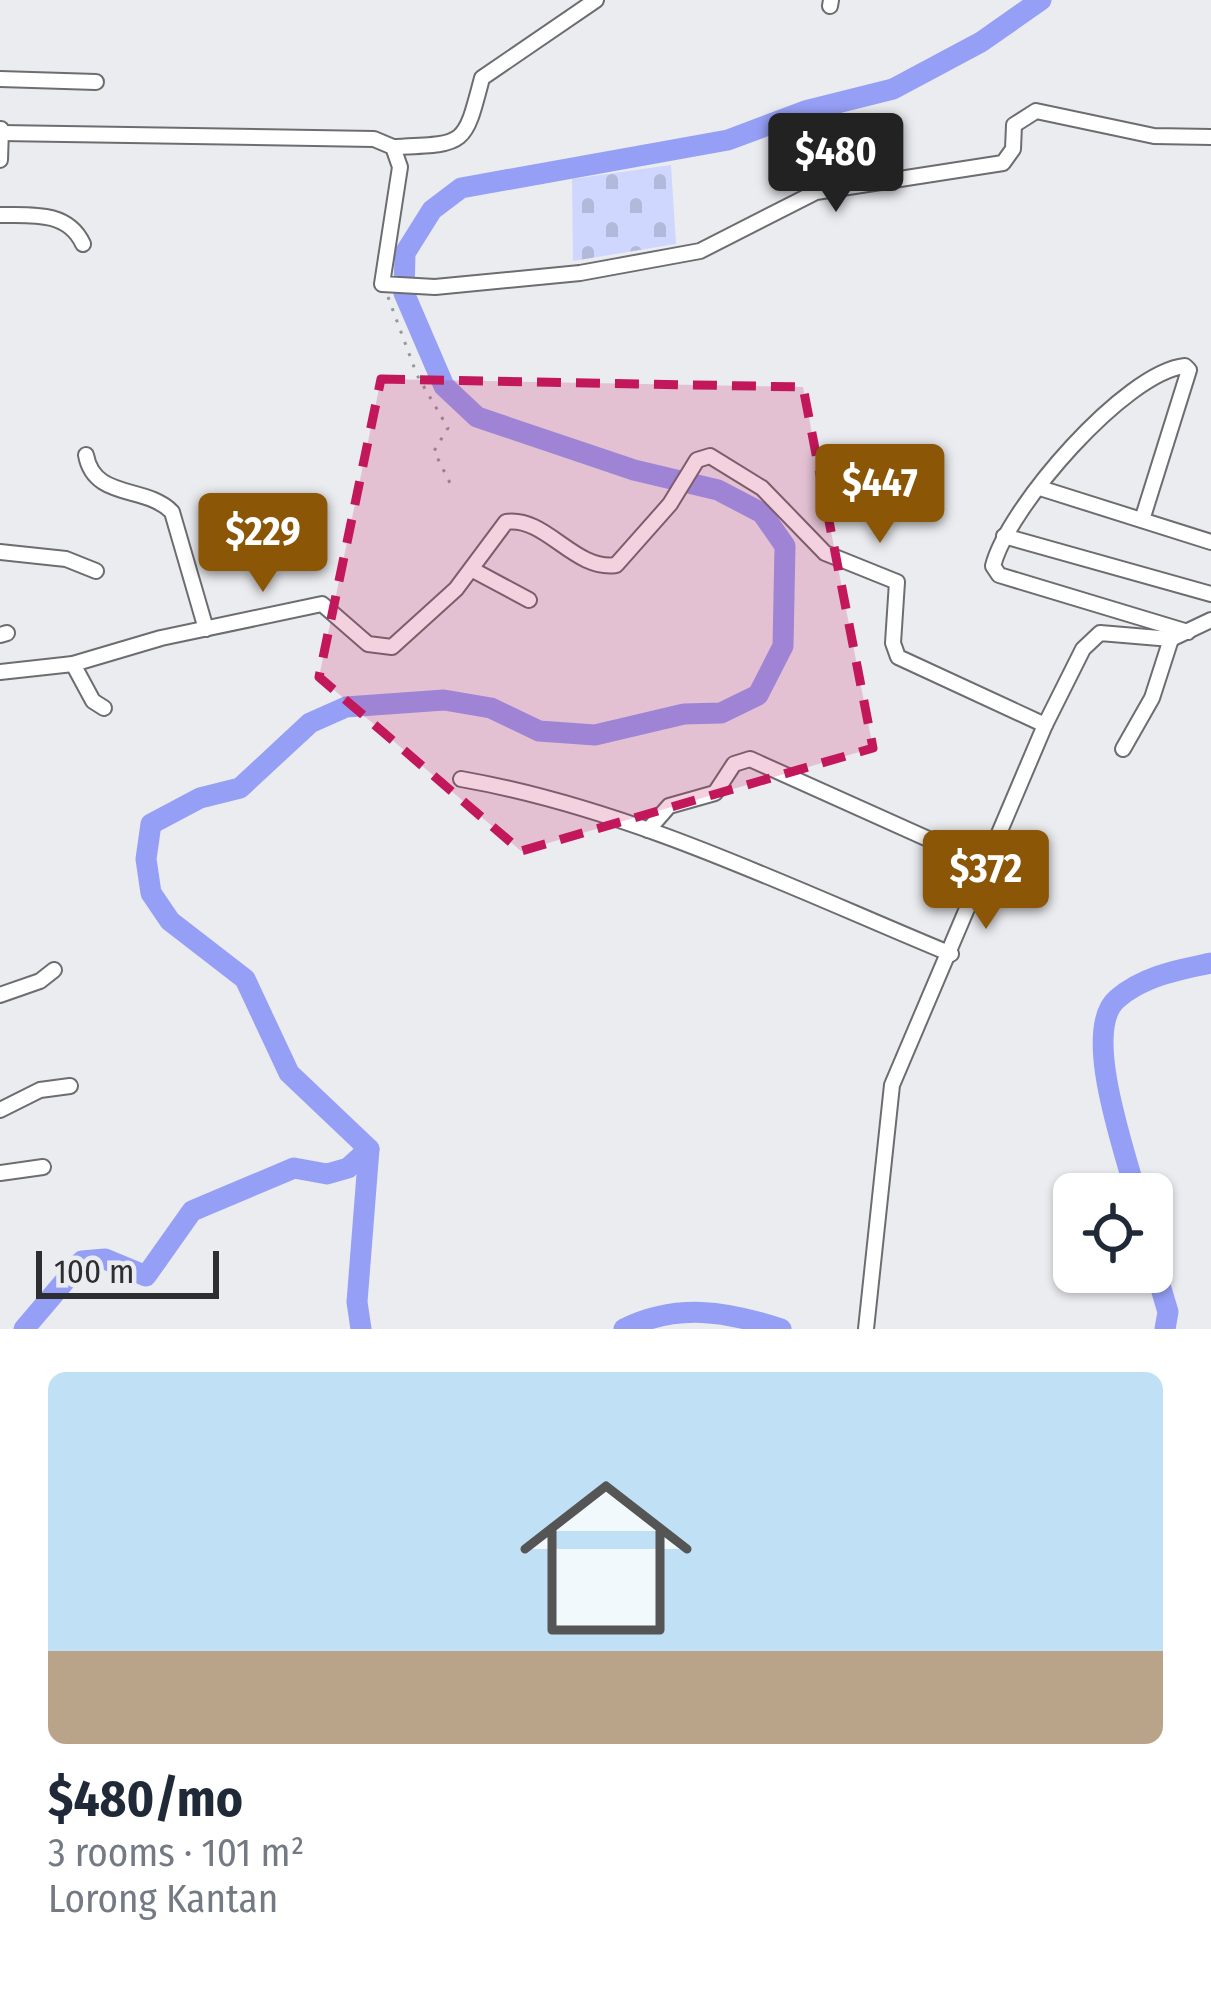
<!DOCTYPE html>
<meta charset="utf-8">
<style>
body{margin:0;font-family:"Fira Sans Condensed",sans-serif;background:#f2f2f3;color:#1f2937;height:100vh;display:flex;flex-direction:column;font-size:45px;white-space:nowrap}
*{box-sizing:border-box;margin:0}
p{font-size:39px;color:#747a83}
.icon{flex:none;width:66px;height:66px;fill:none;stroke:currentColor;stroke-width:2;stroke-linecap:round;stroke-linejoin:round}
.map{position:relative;height:1329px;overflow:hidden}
.sheet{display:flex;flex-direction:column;background:#fff;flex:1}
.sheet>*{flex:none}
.buttons{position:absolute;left:1053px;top:1173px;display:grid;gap:24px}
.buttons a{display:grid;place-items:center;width:120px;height:120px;border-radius:18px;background:#fff;box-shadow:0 3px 9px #0004;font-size:60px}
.scale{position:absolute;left:36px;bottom:30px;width:183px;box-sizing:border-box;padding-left:12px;border:6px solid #2d2e2f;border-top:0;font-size:33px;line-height:42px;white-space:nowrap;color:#2d2e2f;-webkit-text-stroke:9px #ebecf0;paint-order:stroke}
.price{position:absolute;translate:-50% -102px;padding:0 27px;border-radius:12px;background:#8b5605;color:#fff;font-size:39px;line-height:78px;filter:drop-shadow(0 3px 6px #0008)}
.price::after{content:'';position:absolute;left:50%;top:72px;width:36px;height:27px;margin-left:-18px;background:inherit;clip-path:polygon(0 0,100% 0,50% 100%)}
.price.active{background:#222;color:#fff}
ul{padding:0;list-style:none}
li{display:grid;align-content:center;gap:24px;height:636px;padding:0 48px}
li+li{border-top:3px solid #e0e1e3}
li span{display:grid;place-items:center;height:372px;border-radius:18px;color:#555}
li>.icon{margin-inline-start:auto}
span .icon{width:216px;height:216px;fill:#fffc;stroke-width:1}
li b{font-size:51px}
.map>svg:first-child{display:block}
.cemetery{fill:url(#cemetery-stones)}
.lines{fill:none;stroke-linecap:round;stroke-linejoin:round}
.river{stroke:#969ff6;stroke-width:21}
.minor-casing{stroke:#6c6d71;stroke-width:18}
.path{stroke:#97989b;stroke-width:3;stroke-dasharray:3 9;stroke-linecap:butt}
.minor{stroke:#fff;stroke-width:14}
.marked{fill:#c2185b;fill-opacity:0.2;stroke:#c2185b;stroke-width:9;stroke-dasharray:24 15;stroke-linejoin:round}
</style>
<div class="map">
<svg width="1211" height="1329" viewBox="0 0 1211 1329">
<defs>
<pattern id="cemetery-stones" width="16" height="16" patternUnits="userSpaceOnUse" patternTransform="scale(3)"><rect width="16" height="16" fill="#d0d7ff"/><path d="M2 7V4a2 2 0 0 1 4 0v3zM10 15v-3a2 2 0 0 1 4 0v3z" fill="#b3b9db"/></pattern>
</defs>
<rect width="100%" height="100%" fill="#ebecf0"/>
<path class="cemetery" d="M671 165 676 244 573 261 572 179Z"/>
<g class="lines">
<g class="river">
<path d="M1136 1194C1125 1151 1081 1030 1117 999 1143 976 1178 970 1211 963"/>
<path d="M1152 1258 1168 1312 1165 1329"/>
<path d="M24 1329 82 1261 105 1259 146 1276 192 1211 294 1168 327 1174 348 1168 369 1149"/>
<path d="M361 1329 357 1302 369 1149 289 1073 245 979 170 921 151 893 146 859 151 824 200 798 240 788 310 723 346 707 444 700 491 708 539 731 595 735 684 714 721 713 758 695 783 646 785 546 762 513 718 490 634 470 477 417 444 386 404 293 405 253 432 210 461 188 728 140 805 111 893 89 981 42 1041 0"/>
<path d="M624 1329C677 1303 726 1311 781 1329"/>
</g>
<g class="minor-casing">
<g id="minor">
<path d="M830 6 831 0"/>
<path d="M0 79 96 82"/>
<path d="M1 133 374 139 393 147 400 167 382 284 435 287 580 273 700 251 816 192 1003 163 1013 149 1014 125 1036 111 1154 136 1211 137"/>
<path d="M393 147C466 144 464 147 482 78L596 0"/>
<path d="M0 160 1 129"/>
<path d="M0 215C32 215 68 211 83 244"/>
<path d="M86 455C94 500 146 485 172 512L206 629"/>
<path d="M1040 488 1211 542"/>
<path d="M1142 520 1189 370 1185 366C1125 372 1007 509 993 566L999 575 1188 632"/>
<path d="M1004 536 1211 594"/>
<path d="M0 552 66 559 96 571"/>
<path d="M473 570 529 600"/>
<path d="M0 635 7 633"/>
<path d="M73 664 93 701 104 708"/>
<path d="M0 672 73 664 161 638 322 604 368 644 392 647 456 589 506 522C546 516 574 571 616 565L670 504 697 460 710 456 762 488 825 553 897 582 893 643 898 657 1045 725"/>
<path d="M1123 749 1152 698 1171 639"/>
<path d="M461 779C632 809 791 888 951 954"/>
<path d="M648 830 669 806 715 793 734 764 750 759 986 865"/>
<path d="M0 995 40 981 54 970"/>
<path d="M0 1110 40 1090 70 1086"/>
<path d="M0 1173 43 1167"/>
<path d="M866 1329 892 1085 1045 725 1083 649 1100 633 1171 639 1211 620"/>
</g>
</g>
<path class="path" d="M388 297 417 375 448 428 434 451 450 483"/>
<use href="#minor" class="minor"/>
</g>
<path class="marked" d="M381 379 803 387 873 748 521 851 319 677Z"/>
</svg>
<div class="buttons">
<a><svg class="icon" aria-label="locate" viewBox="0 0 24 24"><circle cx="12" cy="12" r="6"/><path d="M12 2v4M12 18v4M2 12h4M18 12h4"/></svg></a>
</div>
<div class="scale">100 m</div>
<b class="price active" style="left:836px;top:215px">$480</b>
<b class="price" style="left:880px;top:546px">$447</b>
<b class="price" style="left:263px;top:595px">$229</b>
<b class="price" style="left:986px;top:932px">$372</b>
</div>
<section class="sheet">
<ul>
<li><span style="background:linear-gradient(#bfe0f5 75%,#b9a48a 0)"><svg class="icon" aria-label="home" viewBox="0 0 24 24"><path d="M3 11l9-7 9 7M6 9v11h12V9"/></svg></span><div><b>$480/mo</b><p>3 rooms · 101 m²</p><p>Lorong Kantan</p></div></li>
</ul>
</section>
